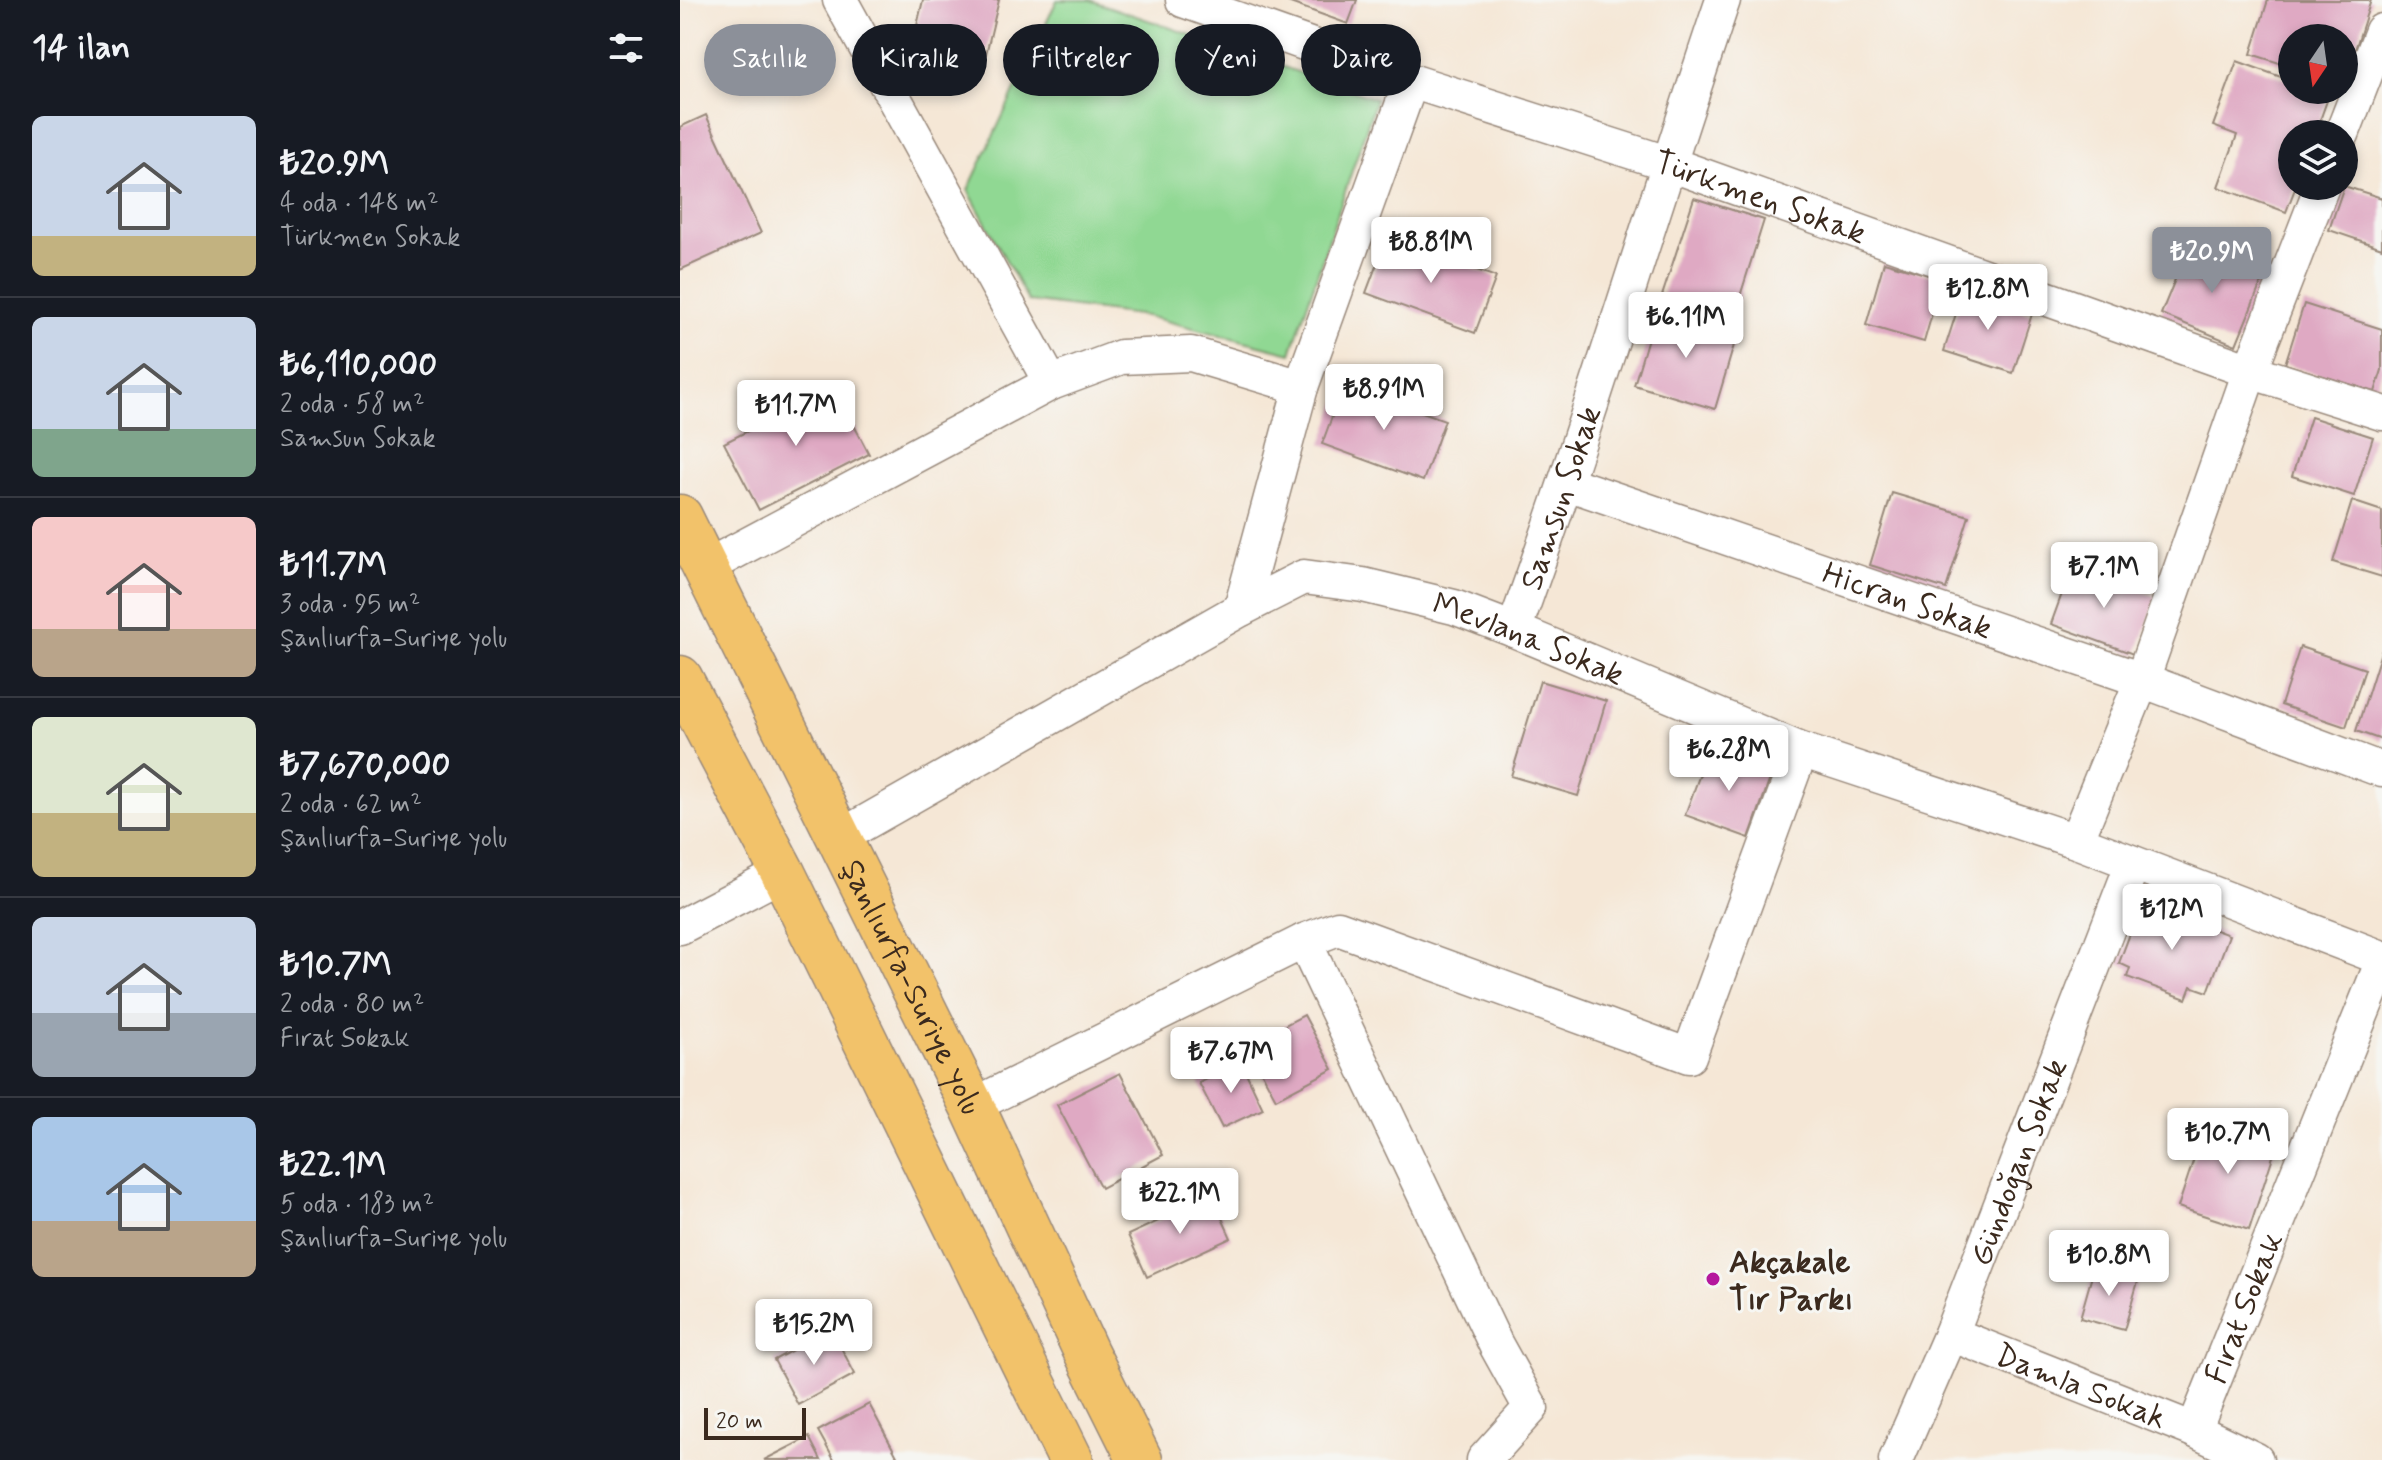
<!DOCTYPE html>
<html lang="tr">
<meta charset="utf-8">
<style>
body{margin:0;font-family:Mynerve,sans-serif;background:#20242c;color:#f1f3f6;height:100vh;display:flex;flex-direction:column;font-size:30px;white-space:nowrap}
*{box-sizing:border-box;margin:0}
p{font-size:26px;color:#9ea1a6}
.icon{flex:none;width:44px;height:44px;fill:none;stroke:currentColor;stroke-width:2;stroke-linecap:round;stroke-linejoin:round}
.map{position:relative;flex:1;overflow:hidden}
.panel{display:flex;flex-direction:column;background:#171b24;width:680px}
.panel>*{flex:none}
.banner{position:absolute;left:24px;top:24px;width:760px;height:72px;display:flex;gap:16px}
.needle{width:52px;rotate:193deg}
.buttons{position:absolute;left:1598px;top:24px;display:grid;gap:16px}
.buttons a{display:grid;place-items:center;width:80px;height:80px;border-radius:50%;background:#171b24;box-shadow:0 4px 12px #0003;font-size:40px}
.scale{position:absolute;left:24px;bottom:20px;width:102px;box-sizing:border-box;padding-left:8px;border:4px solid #3b2a1e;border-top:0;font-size:22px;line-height:28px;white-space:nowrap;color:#3b2a1e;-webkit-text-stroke:6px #f6f6f2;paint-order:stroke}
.price{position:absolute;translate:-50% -68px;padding:0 18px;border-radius:8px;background:#fff;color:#222;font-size:26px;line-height:52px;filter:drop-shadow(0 2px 4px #0008)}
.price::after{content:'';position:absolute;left:50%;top:48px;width:24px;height:18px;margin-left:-12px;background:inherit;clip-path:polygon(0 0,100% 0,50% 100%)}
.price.selected{background:#8c9099;color:#fff}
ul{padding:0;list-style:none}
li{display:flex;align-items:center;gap:24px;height:200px;padding:0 32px}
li+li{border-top:2px solid #363941}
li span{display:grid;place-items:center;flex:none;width:224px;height:160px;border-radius:12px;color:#555}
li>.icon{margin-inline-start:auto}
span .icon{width:96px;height:96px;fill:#fffc;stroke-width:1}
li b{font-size:34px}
h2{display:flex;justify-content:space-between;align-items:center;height:96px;padding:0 32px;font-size:34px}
.pill{padding:0 28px;border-radius:36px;background:#171b24;box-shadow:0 4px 12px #0003;font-size:28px;line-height:72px}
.pill.selected{background:#8c9099;color:#fff}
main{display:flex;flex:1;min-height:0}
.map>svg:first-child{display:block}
.green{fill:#90d893;stroke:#668158;stroke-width:2}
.building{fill:#dfa9c3}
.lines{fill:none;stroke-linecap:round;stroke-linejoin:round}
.minor-casing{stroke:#98887a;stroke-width:37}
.primary-casing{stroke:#98887a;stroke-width:47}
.minor{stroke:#fff;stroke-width:34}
.primary{stroke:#f2c26a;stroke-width:44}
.poi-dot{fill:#b5179e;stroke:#f6f6f2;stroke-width:3}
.labels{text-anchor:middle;stroke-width:6;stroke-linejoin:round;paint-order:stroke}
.street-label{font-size:32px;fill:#3b2a1e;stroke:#f6f6f2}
.poi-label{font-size:32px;font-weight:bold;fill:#3b2a1e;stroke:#f6f6f2;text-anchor:start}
</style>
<main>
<section class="panel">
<h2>14 ilan<svg class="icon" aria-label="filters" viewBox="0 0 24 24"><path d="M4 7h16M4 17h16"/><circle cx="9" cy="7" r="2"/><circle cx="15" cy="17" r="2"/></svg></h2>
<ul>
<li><span style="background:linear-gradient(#c9d6e8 75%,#c2b280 0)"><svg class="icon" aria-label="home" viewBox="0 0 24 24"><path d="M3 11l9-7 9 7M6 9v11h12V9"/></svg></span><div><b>₺20.9M</b><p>4 oda · 148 m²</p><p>Türkmen Sokak</p></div></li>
<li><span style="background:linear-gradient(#c9d6e8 70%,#7fa58c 0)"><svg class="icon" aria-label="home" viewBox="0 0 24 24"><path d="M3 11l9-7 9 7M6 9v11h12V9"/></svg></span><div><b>₺6,110,000</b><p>2 oda · 58 m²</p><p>Samsun Sokak</p></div></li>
<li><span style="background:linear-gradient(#f6c9c9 70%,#b9a48a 0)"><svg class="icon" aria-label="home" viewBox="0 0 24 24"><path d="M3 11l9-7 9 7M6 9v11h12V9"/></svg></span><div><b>₺11.7M</b><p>3 oda · 95 m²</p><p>Şanlıurfa-Suriye yolu</p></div></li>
<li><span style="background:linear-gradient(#dfe7d0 60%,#c2b280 0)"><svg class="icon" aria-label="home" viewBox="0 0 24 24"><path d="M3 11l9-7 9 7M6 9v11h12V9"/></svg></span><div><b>₺7,670,000</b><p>2 oda · 62 m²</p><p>Şanlıurfa-Suriye yolu</p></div></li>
<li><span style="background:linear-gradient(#c9d6e8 60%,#9aa5b1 0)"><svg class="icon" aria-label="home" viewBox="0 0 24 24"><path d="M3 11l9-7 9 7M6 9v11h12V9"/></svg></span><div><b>₺10.7M</b><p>2 oda · 80 m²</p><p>Fırat Sokak</p></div></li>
<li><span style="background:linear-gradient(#a9c7e8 65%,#b9a48a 0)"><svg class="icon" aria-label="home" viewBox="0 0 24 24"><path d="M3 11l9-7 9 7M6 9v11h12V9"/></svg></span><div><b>₺22.1M</b><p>5 oda · 183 m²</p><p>Şanlıurfa-Suriye yolu</p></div></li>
</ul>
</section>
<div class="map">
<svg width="1702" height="1460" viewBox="0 0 1702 1460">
<rect width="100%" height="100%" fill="#f6f6f2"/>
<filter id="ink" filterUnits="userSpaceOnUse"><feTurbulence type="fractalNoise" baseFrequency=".0125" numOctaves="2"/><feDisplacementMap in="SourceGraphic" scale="16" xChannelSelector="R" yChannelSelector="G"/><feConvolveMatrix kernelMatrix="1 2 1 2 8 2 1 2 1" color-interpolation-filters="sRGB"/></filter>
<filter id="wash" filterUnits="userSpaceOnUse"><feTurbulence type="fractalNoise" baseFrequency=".006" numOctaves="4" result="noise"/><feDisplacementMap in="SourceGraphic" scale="32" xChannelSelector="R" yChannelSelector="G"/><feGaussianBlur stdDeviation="1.8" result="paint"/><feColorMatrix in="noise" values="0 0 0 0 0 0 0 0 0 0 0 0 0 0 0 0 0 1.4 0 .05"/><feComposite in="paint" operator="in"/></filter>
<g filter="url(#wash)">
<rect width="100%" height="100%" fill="#f5e7d6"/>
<path class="green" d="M377 0H410L696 99 611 353 466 316 348 301 288 190Z"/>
<g id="blocks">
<g class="building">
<path d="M243 0H319L306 54 280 48 273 38 236 30Z"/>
<path d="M602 0H677L668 24Z"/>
<path d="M1588 0H1691L1665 81 1664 38H1612V67L1571 54Z"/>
<path d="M1557 61 1612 81V90H1636L1649 95 1635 134H1612V186H1616L1606 212 1538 187 1557 135 1533 126Z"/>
<path d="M26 115 81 233 0 270V127Z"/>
<path d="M1664 186 1702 198V248L1649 230Z"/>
<path d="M1014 198 1084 220 1051 325 980 302Z"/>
<path d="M707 237 816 277 795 333 686 293Z"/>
<path d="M1509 245 1584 276 1556 345 1481 314Z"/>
<path d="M1204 262 1262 279 1244 342 1186 325Z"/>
<path d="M1283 292 1352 314 1333 373 1264 351Z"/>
<path d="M1624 304 1702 329V370L1695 392 1605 364Z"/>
<path d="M976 311 1057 335 1035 409 954 385Z"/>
<path d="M664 384 765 420 743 481 642 444Z"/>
<path d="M154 387 189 454 79 510 44 443Z"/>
<path d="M1631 417 1693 437 1674 496 1612 476Z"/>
<path d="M1212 493 1289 516 1266 589 1190 565Z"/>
<path d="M1672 501 1702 511V577L1653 562Z"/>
<path d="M1392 566 1477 597 1456 655 1371 624Z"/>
<path d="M1620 647 1685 669 1666 727 1601 705Z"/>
<path d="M1701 652 1702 653V740L1676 731Z"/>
<path d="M860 681 926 701 898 796 831 776Z"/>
<path d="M1030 747 1093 770 1069 838 1005 815Z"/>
<path d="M1462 902 1549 935 1528 992 1511 986 1506 999 1447 977 1450 968 1439 963Z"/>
<path d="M624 1015 653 1069 596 1099 567 1045Z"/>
<path d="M561 1062 583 1109 542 1128 519 1083Z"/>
<path d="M440 1073 483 1155 421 1188 377 1105Z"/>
<path d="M1526 1122 1597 1144 1569 1230 1498 1207Z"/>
<path d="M532 1196 551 1238 467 1277 448 1235Z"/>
<path d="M1415 1265 1459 1278 1444 1330 1400 1318Z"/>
<path d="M151 1329 175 1374 118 1405 94 1360Z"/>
<path d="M189 1404 219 1460H154L138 1431Z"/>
<path d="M129 1437 141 1460H84Z"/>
</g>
</g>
</g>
<g filter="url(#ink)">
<use href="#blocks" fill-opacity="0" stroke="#98887a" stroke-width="2"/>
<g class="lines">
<g class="minor-casing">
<g id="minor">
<path d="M160 0 371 383"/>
<path id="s1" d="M503 0 731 81 987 163 1570 371 1702 413"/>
<path d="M1662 134 1702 31"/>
<path id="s2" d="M887 483 1462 680 1702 770"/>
<path d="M24 568 371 383 441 357 511 354 621 387"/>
<path d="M561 609 621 387 731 81"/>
<path id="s3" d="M834 630C909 422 972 210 1043 0"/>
<path id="s4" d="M158 838 561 609 624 577 683 585 774 607 834 630 1121 750 1396 841 1702 958"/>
<path d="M1396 841 1462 680 1570 371 1642 186"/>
<path d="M0 927 103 873"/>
<path d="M624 941 816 1345 851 1408 804 1460"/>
<path d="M292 1106 624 941 658 928 1009 1056 1121 750"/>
<path id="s5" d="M1271 1334 1514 1430 1576 1460"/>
<path id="s6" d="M1514 1430 1702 963"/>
<path id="s7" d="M1216 1460 1271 1334 1453 863"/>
</g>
</g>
<g class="primary-casing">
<g id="primary">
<path id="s8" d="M0 517 292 1106 406 1352 460 1460"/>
<path d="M0 678 103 873 391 1460"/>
</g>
</g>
<use href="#minor" class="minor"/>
<use href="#primary" class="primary"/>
</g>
</g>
<circle class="poi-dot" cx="1033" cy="1279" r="8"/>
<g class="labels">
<g class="street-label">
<text dy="11" stroke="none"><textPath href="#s1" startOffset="610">Türkmen Sokak</textPath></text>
<text dy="11" stroke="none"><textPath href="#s3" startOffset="140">Samsun Sokak</textPath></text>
<text dy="11" stroke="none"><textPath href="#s2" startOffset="360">Hicran Sokak</textPath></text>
<text dy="11" stroke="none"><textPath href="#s4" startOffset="768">Mevlana Sokak</textPath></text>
<text dy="11" stroke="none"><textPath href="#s8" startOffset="524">Şanlıurfa-Suriye yolu</textPath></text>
<text dy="11" stroke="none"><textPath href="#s7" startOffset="322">Gündoğan Sokak</textPath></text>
<text dy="11" stroke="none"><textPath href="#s6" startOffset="132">Fırat Sokak</textPath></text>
<text dy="11" stroke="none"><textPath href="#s5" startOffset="140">Damla Sokak</textPath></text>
</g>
<g class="poi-label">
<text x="1049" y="1272">Akçakale<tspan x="1049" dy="37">Tır Parkı</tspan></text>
</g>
</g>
</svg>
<div class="buttons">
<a><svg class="needle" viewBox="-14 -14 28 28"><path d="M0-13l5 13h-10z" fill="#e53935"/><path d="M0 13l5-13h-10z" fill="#9ea1a6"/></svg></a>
<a><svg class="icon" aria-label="layers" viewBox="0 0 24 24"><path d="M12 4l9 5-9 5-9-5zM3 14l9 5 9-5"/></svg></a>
</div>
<div class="scale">20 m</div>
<b class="price" style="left:751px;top:285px">₺8.81M</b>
<b class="price selected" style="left:1532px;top:295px">₺20.9M</b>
<b class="price" style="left:1308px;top:332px">₺12.8M</b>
<b class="price" style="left:1006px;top:360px">₺6.11M</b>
<b class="price" style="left:704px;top:432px">₺8.91M</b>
<b class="price" style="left:116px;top:448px">₺11.7M</b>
<b class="price" style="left:1424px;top:610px">₺7.1M</b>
<b class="price" style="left:1049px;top:793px">₺6.28M</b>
<b class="price" style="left:1492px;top:952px">₺12M</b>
<b class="price" style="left:551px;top:1095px">₺7.67M</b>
<b class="price" style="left:1548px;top:1176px">₺10.7M</b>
<b class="price" style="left:500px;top:1236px">₺22.1M</b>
<b class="price" style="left:1429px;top:1298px">₺10.8M</b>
<b class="price" style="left:134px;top:1367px">₺15.2M</b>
<div class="banner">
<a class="pill selected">Satılık</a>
<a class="pill">Kiralık</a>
<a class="pill">Filtreler</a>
<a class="pill">Yeni</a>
<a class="pill">Daire</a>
</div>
</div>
</main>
